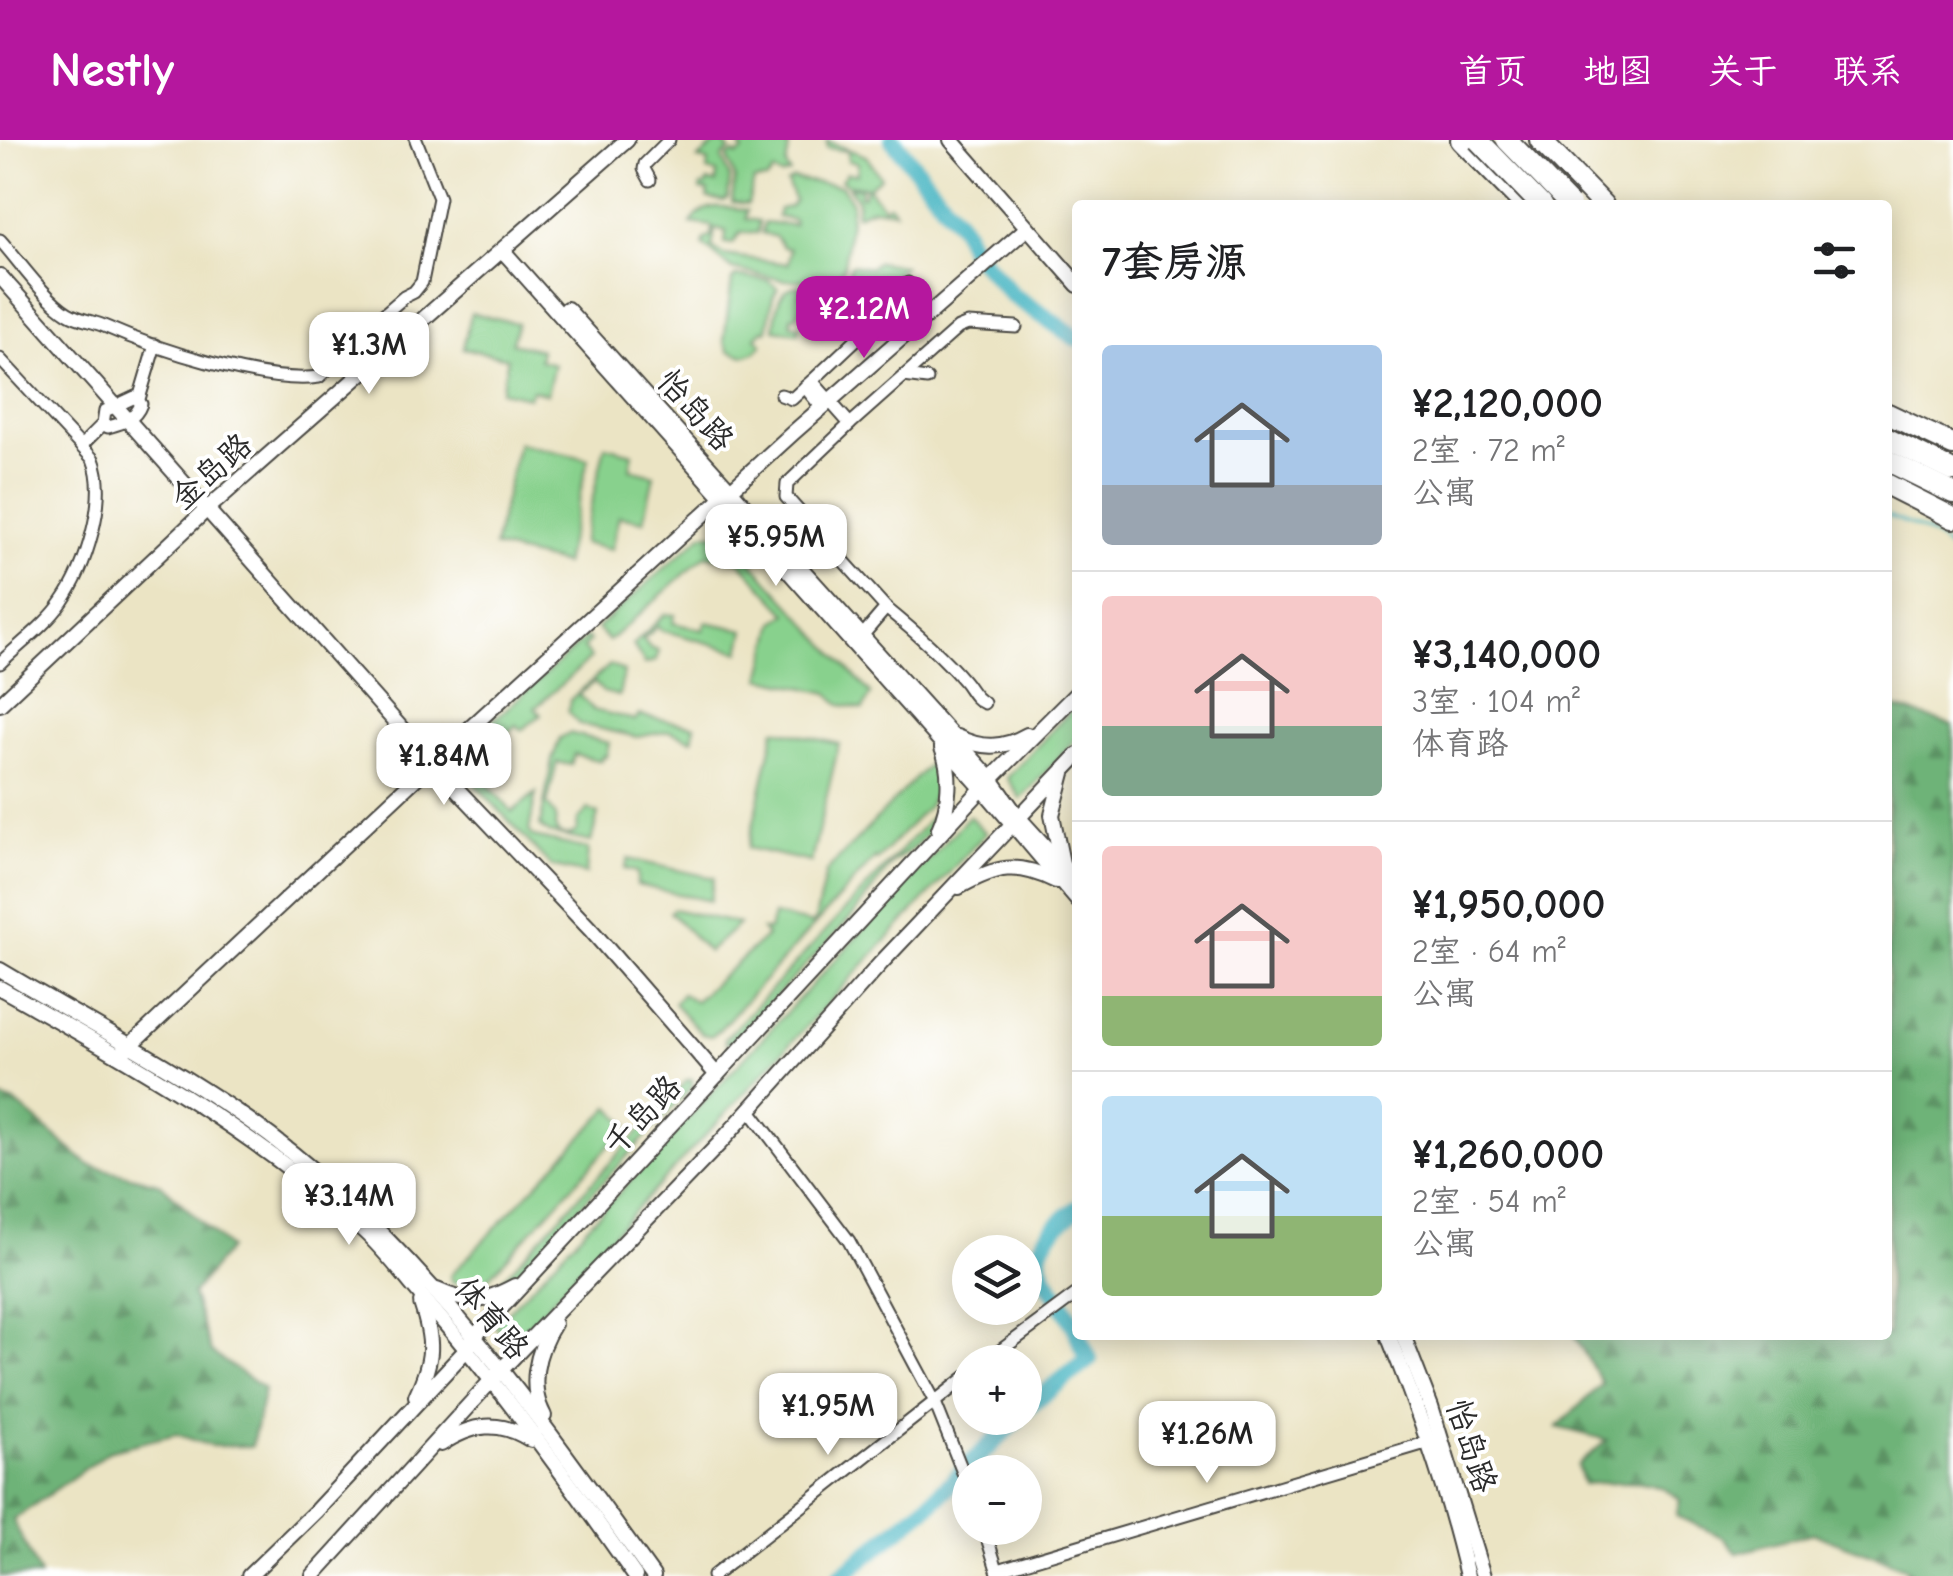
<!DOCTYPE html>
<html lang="zh">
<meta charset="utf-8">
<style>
body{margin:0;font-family:"Comic Neue","LXGW WenKai TC",sans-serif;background:#f2f2f2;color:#202124;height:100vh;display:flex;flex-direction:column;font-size:38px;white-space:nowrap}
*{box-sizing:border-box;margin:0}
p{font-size:32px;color:#757577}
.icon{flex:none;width:55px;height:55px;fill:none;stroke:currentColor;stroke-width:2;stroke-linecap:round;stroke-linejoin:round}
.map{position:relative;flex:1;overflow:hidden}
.sheet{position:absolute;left:1072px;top:60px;width:820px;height:1140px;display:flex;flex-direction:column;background:#fff;border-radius:10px;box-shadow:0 5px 25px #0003}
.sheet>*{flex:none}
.buttons{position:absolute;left:952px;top:1095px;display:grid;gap:20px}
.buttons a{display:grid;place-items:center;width:90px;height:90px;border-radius:50%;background:#fff;box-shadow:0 5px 25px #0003;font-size:50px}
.price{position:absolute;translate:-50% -85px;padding:0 22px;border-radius:20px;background:#fff;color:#222;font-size:32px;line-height:65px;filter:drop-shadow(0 2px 5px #0008)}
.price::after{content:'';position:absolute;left:50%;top:60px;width:30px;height:22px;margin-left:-15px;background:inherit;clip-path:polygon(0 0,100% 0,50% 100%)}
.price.selected{background:#b5179e;color:#fff}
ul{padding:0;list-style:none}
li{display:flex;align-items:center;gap:30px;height:250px;padding:0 30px}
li+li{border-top:2px solid #e0e0e0}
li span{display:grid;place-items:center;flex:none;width:280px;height:200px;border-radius:10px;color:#555}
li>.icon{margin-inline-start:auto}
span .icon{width:120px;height:120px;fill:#fffc;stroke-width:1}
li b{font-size:42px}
h2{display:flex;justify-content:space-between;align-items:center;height:120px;padding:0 30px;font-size:42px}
header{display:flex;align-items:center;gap:60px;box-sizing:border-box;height:140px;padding:0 50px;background:#b5179e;color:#fff}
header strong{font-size:48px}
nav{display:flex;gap:55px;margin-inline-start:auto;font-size:35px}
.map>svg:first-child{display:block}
.green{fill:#88d18d;stroke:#5a7e5c;stroke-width:2.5}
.forest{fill:url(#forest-firs);stroke:#4c6f52;stroke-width:2.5}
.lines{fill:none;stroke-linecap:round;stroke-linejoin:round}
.stream{stroke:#48b6c3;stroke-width:2.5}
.river{stroke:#48b6c3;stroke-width:18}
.minor-casing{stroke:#484742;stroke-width:15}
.tertiary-casing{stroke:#484742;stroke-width:18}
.trunk-casing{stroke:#484742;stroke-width:24}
.minor{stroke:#fff;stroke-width:11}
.tertiary{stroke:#fff;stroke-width:14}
.trunk{stroke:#fff;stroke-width:20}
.trunk-bridge-casing{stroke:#484742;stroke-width:24;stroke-linecap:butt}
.trunk-bridge{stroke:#fff;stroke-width:20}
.labels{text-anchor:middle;stroke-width:8;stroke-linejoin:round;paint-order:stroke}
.street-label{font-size:32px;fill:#2b2b2b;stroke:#fff}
</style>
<header>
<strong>Nestly</strong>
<nav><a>首页</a><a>地图</a><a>关于</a><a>联系</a></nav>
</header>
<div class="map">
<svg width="1953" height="1436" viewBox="0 0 1953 1436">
<defs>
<pattern id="forest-firs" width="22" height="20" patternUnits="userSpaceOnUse" patternTransform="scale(2.5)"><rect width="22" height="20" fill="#6eb378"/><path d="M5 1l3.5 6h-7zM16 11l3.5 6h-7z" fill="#5b9263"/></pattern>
</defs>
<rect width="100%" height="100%" fill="#fff"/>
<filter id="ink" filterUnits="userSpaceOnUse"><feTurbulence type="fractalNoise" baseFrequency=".01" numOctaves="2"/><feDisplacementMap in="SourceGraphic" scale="20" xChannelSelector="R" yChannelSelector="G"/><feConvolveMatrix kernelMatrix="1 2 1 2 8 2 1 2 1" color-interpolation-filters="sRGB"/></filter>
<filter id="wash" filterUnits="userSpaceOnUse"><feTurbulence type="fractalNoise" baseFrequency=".0048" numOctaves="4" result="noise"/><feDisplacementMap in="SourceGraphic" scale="40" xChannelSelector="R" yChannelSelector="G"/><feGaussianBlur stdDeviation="2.25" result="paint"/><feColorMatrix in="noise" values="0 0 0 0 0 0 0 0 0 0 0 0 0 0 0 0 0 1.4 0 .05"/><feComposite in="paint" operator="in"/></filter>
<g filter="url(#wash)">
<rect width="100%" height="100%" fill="#ebe4c4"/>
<g class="green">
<path d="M720 0 730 10 722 18 730 38 728 58 724 61 707 58 708 51 700 50 701 46H706L707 42 716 43 717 33 707 31 708 21 698 19Z"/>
<path d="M748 0H782L789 8 786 26 790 33 781 36 774 32 767 40 754 41 748 64 732 62 735 38 727 18 733 13 737 16 743 11 740 7Z"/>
<path d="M827 1 866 16 881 37 868 48 884 67 889 64 895 71 873 68 856 75 858 61 849 48 861 47 860 56H864L866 47 848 45 841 40 847 33 857 34 858 23 848 21V11L827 8Z"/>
<path d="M793 39 842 46 852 63 844 127 834 141 784 140 732 129 703 105 705 99 711 97 712 86 691 83C707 60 723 67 747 70L746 79 759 81 758 93H740L733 104 725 103 726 91 715 88 712 108 724 115 788 124 790 109 783 107 776 97 762 93 764 82 794 85V80L777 77 779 69 789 67 795 61 787 43Z"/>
<path d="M877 122 904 126 874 152 870 170 876 172 867 178 853 160 831 154V149L847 138 851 125 869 128Z"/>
<path d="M736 136 767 140 778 148 773 157 767 191 763 190 756 197 762 204 755 212 744 216 729 211 724 200 732 140Z"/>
<path d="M801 146 800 155 821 158 820 164 803 165 796 176H792L791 184 799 186 798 193 774 189C777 169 776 146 801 146Z"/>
<path d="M471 173 517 183 512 203 541 210 539 220 554 224 547 254 532 250 529 257 501 251 508 218 463 208Z"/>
<path d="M518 303 588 319 564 424 494 407Z"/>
<path d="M605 306 633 313 630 329 654 335 644 381 619 376 611 410 582 403Z"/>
<path d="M703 394H726L871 554 863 569 841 565 828 553 761 538 775 482 788 474 739 421 706 415 609 501 597 488Z"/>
<path d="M665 474 675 475 673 483 703 490 706 482 745 490 740 512 661 490 658 486 643 499 650 508 659 511 656 521 645 524 633 505Z"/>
<path d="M587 497 590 501 583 508 591 518 535 568 541 575 522 590 516 585 484 613V640L512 672 536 653 529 691 534 697 588 709 586 734 551 726 463 631 468 603Z"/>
<path d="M610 525 624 532 619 556 603 552 594 542 579 554 593 570 635 580 639 575 695 586 692 600 670 591 637 597 579 584 568 572 570 560Z"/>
<path d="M1077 564V598L1021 659 1007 638Z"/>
<path d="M775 589 839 604 811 722 748 708Z"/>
<path d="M569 593 609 603 606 617 602 616 601 621 574 614 571 625 557 622 547 664 556 676 555 687 559 694 568 696 577 691 578 680 588 669 598 674 591 702 549 693 540 686 552 620 560 598Z"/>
<path d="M931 622 938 647 928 666 877 720 875 718 718 891 711 896 702 894 674 863 682 854 695 861 767 796 762 790H769L773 775 814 784 826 732Z"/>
<path d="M940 668 933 688 912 709 892 723 854 774 732 903 726 904 725 899Z"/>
<path d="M969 676 986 693 511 1204 495 1186Z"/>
<path d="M628 719 714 738 710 761 637 745V732L625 729Z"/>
<path d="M673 769 739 784 708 812 670 772Z"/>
<path d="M687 940H692V947L512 1139 496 1146Z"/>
<path d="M610 967 628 985 484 1143 478 1147 452 1142 450 1136Z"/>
</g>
<g class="forest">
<path d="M1888 566 1953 585V1436H1906L1907 1428 1813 1393 1737 1413 1723 1397 1676 1376 1680 1360C1654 1336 1616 1342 1583 1344L1577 1326 1607 1300 1557 1287 1602 1244 1574 1195H1888Z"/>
<path d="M0 958 16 963 89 1025 161 1044 229 1108 192 1154 211 1212 264 1249 252 1306H211L176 1294 111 1310 13 1380 40 1436H0Z"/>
</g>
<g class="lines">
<path class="stream" d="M1888 376C1911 385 1936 393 1953 413"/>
<g class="river">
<path d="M893 0 963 88 971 109 1012 155 1078 199"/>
<path d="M1078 1068C1006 1121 1052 1135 1078 1193"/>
<path d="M1025 1269 1089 1219 1078 1195"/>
<path d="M841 1436 930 1364 1018 1278"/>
</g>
</g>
</g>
<g filter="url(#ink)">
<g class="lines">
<g class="minor-casing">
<g id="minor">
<path d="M650 40 644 29 645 24 669 0"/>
<path d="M0 100C19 121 45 159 68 173 79 180 93 181 104 186 154 208 265 245 319 237L342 216 346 207 404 157 414 152 422 142 439 58 416 0"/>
<path d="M863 193C880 177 889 158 908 143"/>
<path d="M0 219 93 319C109 358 85 429 62 462 47 484 20 504 0 523"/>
<path d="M904 236 927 239"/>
<path d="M812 241 863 193 861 181"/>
<path d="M781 255 792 259 805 247"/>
<path d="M135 257 141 264C135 280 123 283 108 287L103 284 105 271Z"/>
<path d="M139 259 155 205"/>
<path d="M822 268 805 247 812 241 850 284 787 344 786 357 886 468"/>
<path d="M850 284 958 188 968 184 1016 187"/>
<path d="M81 306 103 284"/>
<path d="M862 496 886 468C913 490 940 513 963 540 971 549 973 558 984 563"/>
<path d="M749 969 849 1101 934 1260 970 1350"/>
<path d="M985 1222 1078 1153"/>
<path d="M984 1388 999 1436"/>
<path d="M998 1430 1429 1302"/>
<path d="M713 1436 970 1234"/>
</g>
</g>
<g class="tertiary-casing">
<g id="tertiary">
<path d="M951 0 1078 145"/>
<path d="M504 112 983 649 1078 761"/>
<path d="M0 136 432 623 591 790 717 935"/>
<path d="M567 169 991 639 1018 677 1078 743"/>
<path d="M0 564 206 370 627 0"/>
<path d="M957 597C982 609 1003 609 1027 595"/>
<path d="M939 689C950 665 952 632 942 608"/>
<path d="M1062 723 1052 675 1063 633"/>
<path d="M959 747C996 726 1017 721 1056 741"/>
<path d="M0 830C82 879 168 924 247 979 415 1097 535 1272 653 1436"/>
<path d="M0 848C128 920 256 991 364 1091 388 1113 408 1141 429 1165 504 1251 570 1343 635 1436"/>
<path d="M120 915 432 623 794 292 1026 89"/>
<path d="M437 1150C470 1165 483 1163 515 1146"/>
<path d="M1388 1195C1420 1274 1448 1353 1467 1436"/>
<path d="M1403 1195 1431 1267 1483 1436"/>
<path d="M416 1256C434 1218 434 1202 421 1163"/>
<path d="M544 1276C528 1247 536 1212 554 1184"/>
<path d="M441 1304C472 1284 499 1279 531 1300"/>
<path d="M249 1436 316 1371 467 1209 474 1197 991 639 1078 552"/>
<path d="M313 1436 501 1230 719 1004 881 823 1078 615"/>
</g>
</g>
<g class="trunk-casing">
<g id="trunk">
<path d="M1461 0 1525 65"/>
<path d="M1540 0 1603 65"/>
<path d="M1888 274 1953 305"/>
<path d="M1888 299 1953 331"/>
<path d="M1888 321 1953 353"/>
<path d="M1888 345 1953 378"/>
</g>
</g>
<use href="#minor" class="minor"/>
<use href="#tertiary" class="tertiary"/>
<use href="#trunk" class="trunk"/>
<g class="trunk-bridge-casing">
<g id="trunk-bridge">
<path d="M1478 0 1541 65"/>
<path d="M1507 0 1570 65"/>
</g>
</g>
<use href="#trunk-bridge" class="trunk-bridge"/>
</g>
</g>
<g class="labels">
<g class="street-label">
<text transform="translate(696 270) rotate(48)" y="11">怡岛路</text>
<text transform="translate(211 331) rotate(-42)" y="11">金岛路</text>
<text transform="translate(642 975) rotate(-47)" y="11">千岛路</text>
<text transform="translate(492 1178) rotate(50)" y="11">体育路</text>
<text transform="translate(1472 1306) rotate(72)" y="11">怡岛路</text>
</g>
</g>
</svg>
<div class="buttons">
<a><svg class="icon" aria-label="layers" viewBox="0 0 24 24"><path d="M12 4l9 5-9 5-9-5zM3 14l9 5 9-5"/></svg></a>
<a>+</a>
<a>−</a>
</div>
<b class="price selected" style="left:864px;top:221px">¥2.12M</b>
<b class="price" style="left:369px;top:257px">¥1.3M</b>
<b class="price" style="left:776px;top:449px">¥5.95M</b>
<b class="price" style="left:444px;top:668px">¥1.84M</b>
<b class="price" style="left:349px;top:1108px">¥3.14M</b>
<b class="price" style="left:828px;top:1318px">¥1.95M</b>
<b class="price" style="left:1207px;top:1346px">¥1.26M</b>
<section class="sheet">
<h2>7套房源<svg class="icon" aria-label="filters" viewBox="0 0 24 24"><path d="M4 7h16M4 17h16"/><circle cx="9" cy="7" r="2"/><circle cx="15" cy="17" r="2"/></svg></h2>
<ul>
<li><span style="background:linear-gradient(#a9c7e8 70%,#9aa5b1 0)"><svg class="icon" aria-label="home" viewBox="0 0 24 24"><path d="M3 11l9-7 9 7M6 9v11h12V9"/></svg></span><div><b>¥2,120,000</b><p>2室 · 72 m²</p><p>公寓</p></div></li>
<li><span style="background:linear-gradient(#f6c9c9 65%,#7fa58c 0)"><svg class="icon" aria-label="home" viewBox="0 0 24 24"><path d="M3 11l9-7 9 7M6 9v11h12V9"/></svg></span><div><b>¥3,140,000</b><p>3室 · 104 m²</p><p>体育路</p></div></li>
<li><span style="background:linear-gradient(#f6c9c9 75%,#8fb573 0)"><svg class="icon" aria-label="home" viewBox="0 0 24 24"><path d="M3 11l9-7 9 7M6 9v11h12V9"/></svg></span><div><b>¥1,950,000</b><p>2室 · 64 m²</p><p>公寓</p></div></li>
<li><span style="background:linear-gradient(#bfe0f5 60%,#8fb573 0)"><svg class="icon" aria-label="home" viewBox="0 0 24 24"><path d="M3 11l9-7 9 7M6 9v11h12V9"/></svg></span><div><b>¥1,260,000</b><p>2室 · 54 m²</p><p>公寓</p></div></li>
</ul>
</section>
</div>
